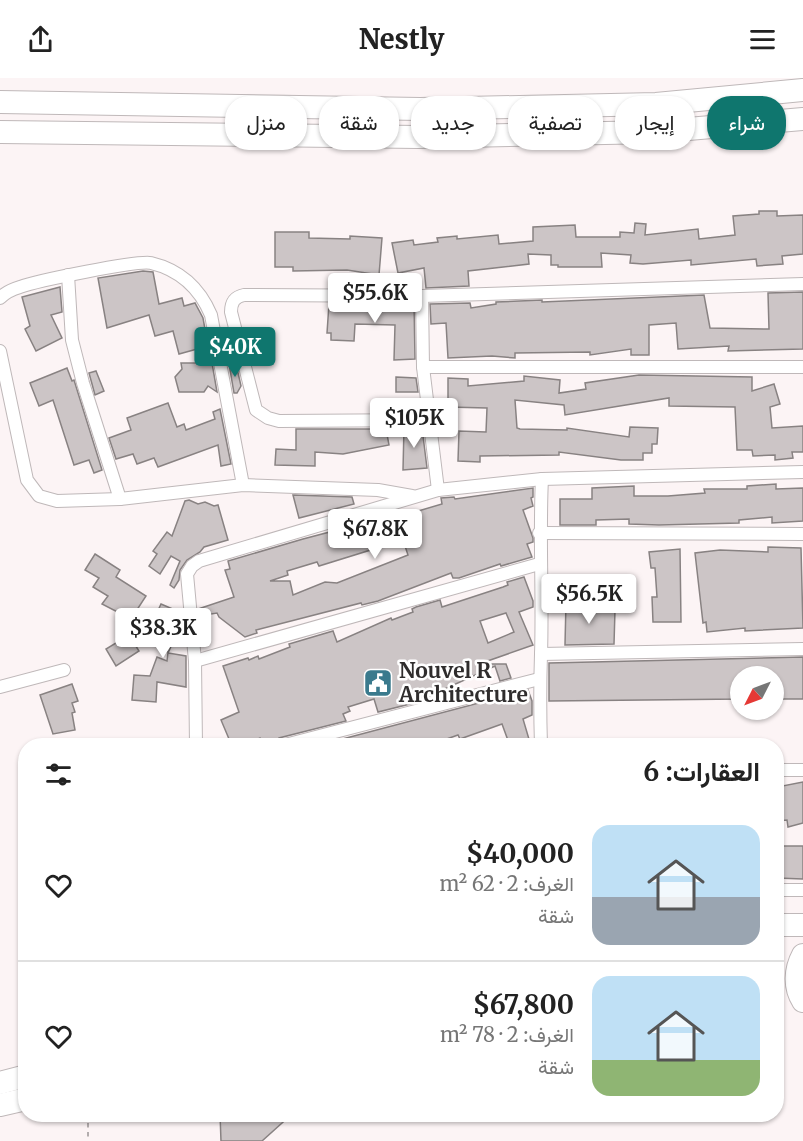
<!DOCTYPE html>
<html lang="ar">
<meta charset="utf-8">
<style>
body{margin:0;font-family:Merriweather,Vazirmatn,serif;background:#f2f2f2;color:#222;direction:rtl;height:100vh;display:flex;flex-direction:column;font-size:22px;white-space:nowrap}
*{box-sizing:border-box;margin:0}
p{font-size:20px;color:#767676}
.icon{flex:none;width:33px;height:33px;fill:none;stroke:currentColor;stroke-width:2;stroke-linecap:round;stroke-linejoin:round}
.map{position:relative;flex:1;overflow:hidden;direction:ltr}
.drawer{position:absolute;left:18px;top:660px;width:766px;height:384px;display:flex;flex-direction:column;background:#fff;border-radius:24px;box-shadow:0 2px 4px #0004;direction:rtl}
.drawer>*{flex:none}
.guide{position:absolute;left:18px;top:18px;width:768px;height:54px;direction:rtl;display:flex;gap:12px}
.needle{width:39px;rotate:228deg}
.buttons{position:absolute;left:730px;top:588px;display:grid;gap:12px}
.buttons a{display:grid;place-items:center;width:54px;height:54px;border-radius:50%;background:#fff;box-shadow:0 2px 4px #0004;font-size:30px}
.price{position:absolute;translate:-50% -51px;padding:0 14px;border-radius:6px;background:#fff;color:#222;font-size:20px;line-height:39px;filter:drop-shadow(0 2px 3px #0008)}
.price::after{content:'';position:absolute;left:50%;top:36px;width:18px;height:14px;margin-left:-9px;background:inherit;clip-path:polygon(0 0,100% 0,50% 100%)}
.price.on{background:#0f766e;color:#fff}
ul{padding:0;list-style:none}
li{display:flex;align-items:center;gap:18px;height:150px;padding:0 24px}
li+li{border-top:2px solid #e0e0e0}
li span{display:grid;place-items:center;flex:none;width:168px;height:120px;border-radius:18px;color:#555}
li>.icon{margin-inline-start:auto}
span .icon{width:72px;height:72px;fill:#fffc;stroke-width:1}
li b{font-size:26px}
h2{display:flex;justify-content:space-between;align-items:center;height:72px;padding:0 24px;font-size:26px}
.chip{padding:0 21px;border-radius:24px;background:#fff;box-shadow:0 2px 4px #0004;font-size:21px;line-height:54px}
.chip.on{background:#0f766e;color:#fff}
header{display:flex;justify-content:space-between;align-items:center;height:78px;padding:0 24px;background:#fff;font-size:27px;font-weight:800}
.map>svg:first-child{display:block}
.building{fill:#ccc5c6;stroke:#888282;stroke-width:1.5;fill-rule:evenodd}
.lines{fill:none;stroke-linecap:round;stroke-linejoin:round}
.street-casing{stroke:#bfb8b9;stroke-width:14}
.highway-casing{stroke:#bfb8b9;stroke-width:24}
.path{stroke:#b3adae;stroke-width:2;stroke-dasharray:4.5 4.5;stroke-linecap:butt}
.street{stroke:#fff;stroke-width:12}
.highway{stroke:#fff;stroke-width:22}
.labels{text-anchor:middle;stroke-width:5;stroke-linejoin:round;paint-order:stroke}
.poi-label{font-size:21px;font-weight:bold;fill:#2f2d2d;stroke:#fff;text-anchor:start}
</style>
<header><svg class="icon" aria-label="menu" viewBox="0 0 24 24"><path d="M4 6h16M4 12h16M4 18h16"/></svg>Nestly<svg class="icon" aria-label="share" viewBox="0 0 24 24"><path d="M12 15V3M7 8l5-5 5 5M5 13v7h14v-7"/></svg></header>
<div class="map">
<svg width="803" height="1063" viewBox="0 0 803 1063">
<rect width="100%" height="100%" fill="#fcf4f5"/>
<g class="building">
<path d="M759 133H777V138L803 137V176L782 178 783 186 757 188 756 181 691 187V182L643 186 630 185 631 177 601 175 602 189H558V187H551V177L528 176 529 186 468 193 469 208 426 210 424 190 398 195 392 165 413 162 414 167 438 164 437 160 457 158V161L498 157 499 166 533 163V149L575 147 576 159H620V154L634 155 635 145 646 146 645 157 698 151 699 161 735 157 733 138 759 136Z"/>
<path d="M275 154H309V160L350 161V158L382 160 379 197 347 192 293 193V189H275Z"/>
<path d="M143 193 153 194 159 226 182 220 184 228 195 225 203 240 208 268 179 276 173 253 155 258 149 237 107 250 98 200Z"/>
<path d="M60 209 62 234 51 237 62 260 36 273 25 251 30 248 22 219Z"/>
<path d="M803 214V271L728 273 729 268 678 271 676 245 649 247V277H631V271L590 277V274L515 275V280L492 278 448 280 446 245 431 246 430 226 470 225 471 230 496 226V224L542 222V224L704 217 710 250 769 251 768 215Z"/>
<path d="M329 226H414L415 281 394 282 395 247 355 246 354 263 331 262V255H327Z"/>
<path d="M181 285H212L217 314 208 308 204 314H179L175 299 182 291Z"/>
<path d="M229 286H236L241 308 237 315H234Z"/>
<path d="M67 290 72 303 74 302 102 392 94 395 89 382 74 387 53 322 39 328 30 305Z"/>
<path d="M96 293 104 313 95 317 89 295Z"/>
<path d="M639 297 752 299V313L774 306 780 326 770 329 772 350 803 348V374H792L793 380 775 382V377L753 378 752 372H737L735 329 669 328V320L565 337 564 327 515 322 517 350 520 351 567 352V350L629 359 630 349 658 350 657 366H652V375H643V382H621L559 374V377L480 378V384L458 383 459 353 486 354 487 330 448 329V300L468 301V308L524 303V298L560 302 559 315 586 311 585 305Z"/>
<path d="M396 299 416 300 418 314H396Z"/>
<path d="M168 325 177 349 184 346 186 352 215 341 213 334 220 331 231 386 221 388 218 367 158 389 154 380 137 386 133 376 116 381 109 360 131 352 127 340Z"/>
<path d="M404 350H422L427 390 403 392Z"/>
<path d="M296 351H386L389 367 343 376 315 374V388L275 387 276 371 296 372Z"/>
<path d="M776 406V411L803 410V443L772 445V439L739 442V445L659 447 629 446V441L596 442V447H560V421H592V410L634 408V418H668L705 415 704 411H747V408Z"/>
<path d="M533 410V419L531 420 533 428 523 432 533 460V464L527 466 532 479 501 488 500 486 459 500H453L451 495 378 523 362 527 361 525 256 552 257 555 245 559 219 539 217 535 199 538 198 531 234 519 225 492 230 491 228 483 303 461 345 450 346 452 390 437 391 441 442 426 441 420 454 419 455 421ZM403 462 408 477 337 505 325 504 293 517 290 503H270L288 497 287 493 317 484 319 488Z"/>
<path d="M293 417 352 419 354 426 299 440Z"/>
<path d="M189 422 198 426 205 424 214 428 218 427 228 462 204 469 200 474 187 482 180 492 179 502 174 510 170 507 180 483 171 478 160 496 149 488 157 476 153 473 167 454 172 458 185 423Z"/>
<path d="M768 469 801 470 803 550 745 553V550L707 554 706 544 703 545 695 475 720 472 768 474Z"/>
<path d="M680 471 681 544H653L652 519H657L655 490H651L649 474Z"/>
<path d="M95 476 120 492 116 499 146 518 131 541 102 526 108 518 93 509 99 500 85 492Z"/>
<path d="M524 499 533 523V529L519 534 533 567 479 586H506L511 600 500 603 495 588 414 625 378 634 374 621 348 629 350 633 343 636 346 643 279 660 273 668H263L260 660 243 668H232L221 642 239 634 223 588 248 580 249 582 258 578 259 581 290 569 289 566 333 553 337 564 391 540 392 542 413 534 412 531 416 529 440 522 442 529 503 509 508 507 507 504ZM506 535 514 554 488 565 480 543Z"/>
<path d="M566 524H586V532H615L614 566 565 567Z"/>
<path d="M161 526 182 535 183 542 168 575 186 578V609L157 604 156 624 132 622 134 597 150 598 157 579 167 583 168 574 160 571 166 556 150 550Z"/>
<path d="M129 557 139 573 116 588 106 571Z"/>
<path d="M803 579V621H774V598H741V621L549 623V585Z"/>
<path d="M72 606 78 623 72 625 75 634 72 635 75 652 53 656 40 617Z"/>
<path d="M528 612 532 623V637L523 641 531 668H510L502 646 460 661 458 657 427 668H316Z"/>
<path d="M803 704V745L788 749 787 742 777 743V709Z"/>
<path d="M777 768H803V801L777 800Z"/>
<path d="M220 1036H292L262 1063H221Z"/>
</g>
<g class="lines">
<g class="street-casing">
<g id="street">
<path d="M68 197 72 262 83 305 120 421"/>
<path d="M422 218 423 289 438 412"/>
<path d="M0 220C5 215 13 211 20 209 36 203 138 182 151 185 180 192 200 211 211 237L243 407"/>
<path d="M0 273 27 402 39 418 57 423 120 421 243 407 378 412 412 418"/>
<path d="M423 289H803"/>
<path d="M429 342 279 343 268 340 256 332 231 234C231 225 234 219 244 217L422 218 803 206"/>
<path d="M539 455 803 456"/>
<path d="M541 576 803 571"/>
<path d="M195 583 539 486"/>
<path d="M0 609 64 592"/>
<path d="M196 668 195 583 187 496 192 488 199 483 438 412 542 401 803 394"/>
<path d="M281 668 539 601"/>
<path d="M541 668C540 637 540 606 541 576 543 517 539 459 542 401"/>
<path d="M777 692H803"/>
<path d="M777 812H803"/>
</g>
</g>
<g class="highway-casing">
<g id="highway">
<path d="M0 24 420 31 656 26 803 12"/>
<path d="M0 54 418 59 654 54 803 41"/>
<path d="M777 847H803"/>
<path d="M803 877C795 892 794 909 803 923"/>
<path d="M0 1005 26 998"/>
<path d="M0 1027 26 1021"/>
</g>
</g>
<path class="path" d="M88 1036V1063"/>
<use href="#street" class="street"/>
<use href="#highway" class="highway"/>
</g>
<defs>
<g id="civic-square" transform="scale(1.5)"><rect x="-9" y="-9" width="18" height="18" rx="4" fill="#3a7a8d" stroke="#fff"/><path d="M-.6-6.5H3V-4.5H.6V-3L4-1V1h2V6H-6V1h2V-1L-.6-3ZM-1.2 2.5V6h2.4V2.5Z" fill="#fff"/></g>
</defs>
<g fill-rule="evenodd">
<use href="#civic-square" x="378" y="605"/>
</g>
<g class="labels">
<g class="poi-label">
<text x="399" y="600">Nouvel R<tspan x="399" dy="24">Architecture</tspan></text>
</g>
</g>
</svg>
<div class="buttons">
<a><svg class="needle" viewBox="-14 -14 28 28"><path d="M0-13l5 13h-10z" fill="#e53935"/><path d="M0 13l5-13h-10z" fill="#767676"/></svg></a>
</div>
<b class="price" style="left:375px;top:246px">$55.6K</b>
<b class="price on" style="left:235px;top:300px">$40K</b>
<b class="price" style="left:414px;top:371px">$105K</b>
<b class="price" style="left:375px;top:482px">$67.8K</b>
<b class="price" style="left:589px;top:547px">$56.5K</b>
<b class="price" style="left:163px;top:581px">$38.3K</b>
<div class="guide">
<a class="chip on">شراء</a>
<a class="chip">إيجار</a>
<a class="chip">تصفية</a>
<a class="chip">جديد</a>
<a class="chip">شقة</a>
<a class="chip">منزل</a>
</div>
<section class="drawer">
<h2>العقارات: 6<svg class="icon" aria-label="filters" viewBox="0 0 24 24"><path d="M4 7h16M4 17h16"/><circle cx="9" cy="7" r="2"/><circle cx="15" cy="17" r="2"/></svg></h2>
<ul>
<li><span style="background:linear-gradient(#bfe0f5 60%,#9aa5b1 0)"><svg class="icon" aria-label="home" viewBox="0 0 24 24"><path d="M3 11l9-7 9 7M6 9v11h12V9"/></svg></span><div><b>$40,000</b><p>الغرف: 2 · 62 m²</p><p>شقة</p></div><svg class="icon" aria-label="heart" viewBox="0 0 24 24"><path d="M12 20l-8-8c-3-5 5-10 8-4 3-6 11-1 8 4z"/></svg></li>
<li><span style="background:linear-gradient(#bfe0f5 70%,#8fb573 0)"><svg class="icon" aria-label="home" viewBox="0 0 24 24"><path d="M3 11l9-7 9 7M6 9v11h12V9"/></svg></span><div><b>$67,800</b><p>الغرف: 2 · 78 m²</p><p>شقة</p></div><svg class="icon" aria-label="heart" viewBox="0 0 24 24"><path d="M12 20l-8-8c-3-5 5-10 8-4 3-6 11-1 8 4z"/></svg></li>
</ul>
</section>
</div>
